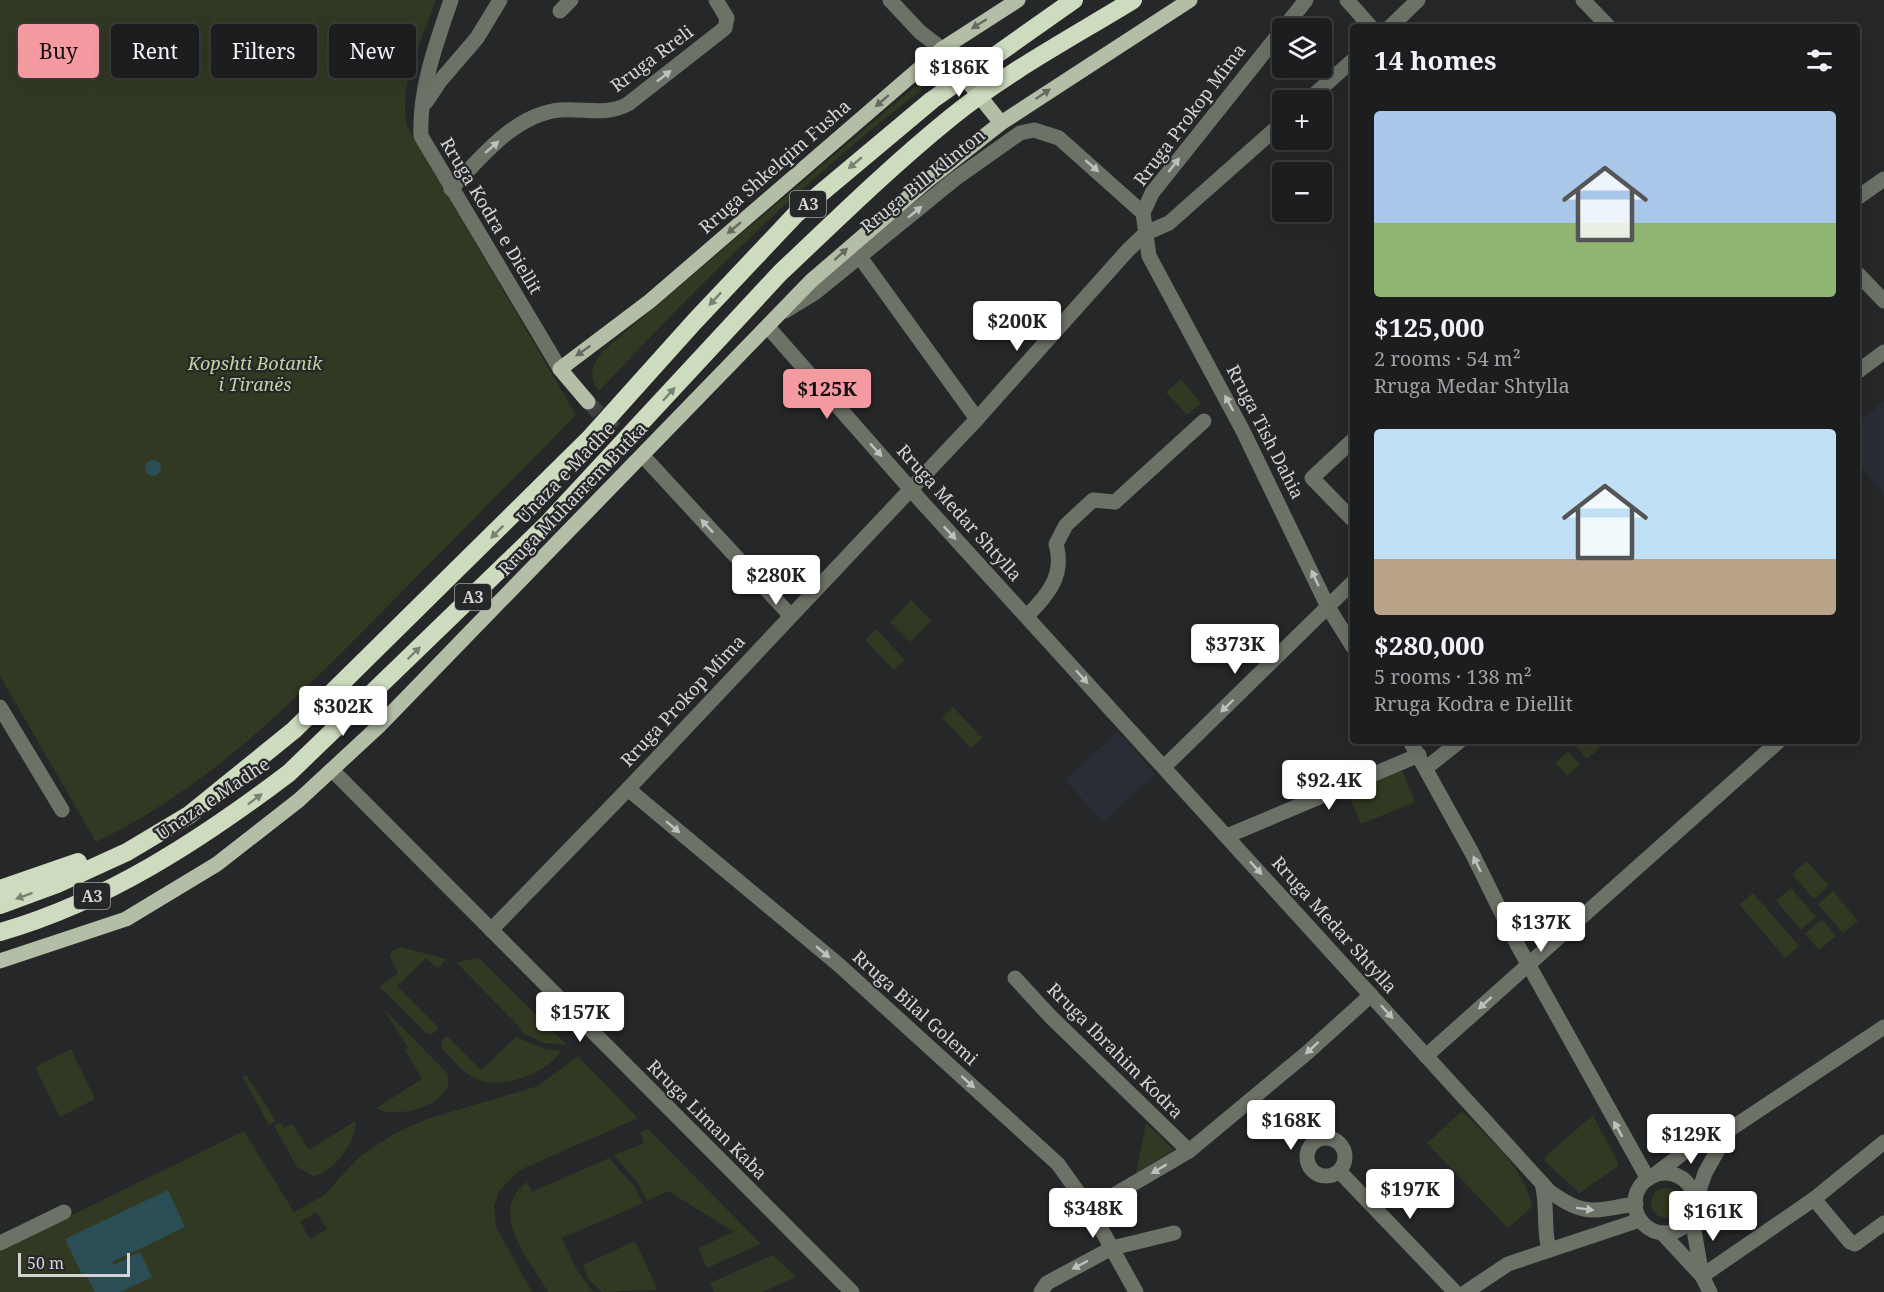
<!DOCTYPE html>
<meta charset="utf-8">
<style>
body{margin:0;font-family:"Noto Serif",serif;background:#252628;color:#f1f3f6;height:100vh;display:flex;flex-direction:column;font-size:22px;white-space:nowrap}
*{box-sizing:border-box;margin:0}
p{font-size:20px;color:#a0a2a4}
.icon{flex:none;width:33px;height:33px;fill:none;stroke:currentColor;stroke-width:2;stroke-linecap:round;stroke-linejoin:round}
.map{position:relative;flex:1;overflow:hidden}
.drawer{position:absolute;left:1350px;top:24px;width:510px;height:720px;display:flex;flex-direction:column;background:#1c1d1f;border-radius:6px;box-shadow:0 6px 24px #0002,0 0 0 2px #3a3b3d}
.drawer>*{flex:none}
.guide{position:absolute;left:18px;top:24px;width:570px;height:54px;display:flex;gap:12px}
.buttons{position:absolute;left:1272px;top:18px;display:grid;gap:12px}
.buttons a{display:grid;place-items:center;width:60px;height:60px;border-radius:6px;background:#1c1d1f;box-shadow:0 6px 24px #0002,0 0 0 2px #3a3b3d;font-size:30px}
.scale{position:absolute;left:18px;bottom:15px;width:112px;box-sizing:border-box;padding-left:6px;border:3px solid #d4d4d6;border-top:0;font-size:16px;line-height:21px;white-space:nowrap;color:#d4d4d6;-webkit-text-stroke:4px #262729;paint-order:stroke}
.price{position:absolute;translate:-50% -51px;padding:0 14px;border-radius:6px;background:#fff;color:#222;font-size:20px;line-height:39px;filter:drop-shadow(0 2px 3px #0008)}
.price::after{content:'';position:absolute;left:50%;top:36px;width:18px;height:14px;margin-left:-9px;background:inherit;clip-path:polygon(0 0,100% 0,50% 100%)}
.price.active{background:#f49aa0;color:#111}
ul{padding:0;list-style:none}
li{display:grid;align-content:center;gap:12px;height:318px;padding:0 24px}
li span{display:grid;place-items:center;height:186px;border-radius:6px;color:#555}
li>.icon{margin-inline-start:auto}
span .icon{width:108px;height:108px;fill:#fffc;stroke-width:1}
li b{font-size:26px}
h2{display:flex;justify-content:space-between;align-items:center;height:72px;padding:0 24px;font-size:26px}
.tag{padding:0 21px;border-radius:6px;background:#1c1d1f;box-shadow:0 6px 24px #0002,0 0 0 2px #3a3b3d;font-size:21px;line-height:54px}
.tag.active{background:#f49aa0;color:#111}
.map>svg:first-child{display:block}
.built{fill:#2a2d35}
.green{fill:#323922;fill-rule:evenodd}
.water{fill:#2b4d55}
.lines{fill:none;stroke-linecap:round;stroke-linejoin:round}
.major-tunnel{stroke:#404143;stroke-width:15;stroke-dasharray:15 8;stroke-linecap:butt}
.minor{stroke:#6d7267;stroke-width:15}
.major{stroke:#b2bea6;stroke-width:15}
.highway{stroke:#cddcbf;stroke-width:18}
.oneway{fill:#656b61}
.oneway2{fill:#bfc0c0}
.oneway3{fill:#7a8274}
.labels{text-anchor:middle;stroke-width:4.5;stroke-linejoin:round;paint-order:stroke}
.shield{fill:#262729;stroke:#a0a0a2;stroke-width:1.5}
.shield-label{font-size:16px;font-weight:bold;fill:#d4d4d6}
.street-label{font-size:18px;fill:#d4d4d6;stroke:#262729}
.park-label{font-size:18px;font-style:italic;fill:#c1d39f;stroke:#262729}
</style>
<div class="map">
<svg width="1884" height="1292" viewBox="0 0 1884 1292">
<rect width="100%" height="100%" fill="#262729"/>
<g class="built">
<path d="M1884 401V495L1857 461V424Z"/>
<path d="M1118 732 1155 774 1103 822 1065 780Z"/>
</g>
<g class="green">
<path d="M0 0H436C423 38 396 87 408 128L576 415C513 479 451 542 388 606 300 695 211 787 96 842L0 676Z"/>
<path d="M918 84 923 89C805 178 700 284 599 391 587 376 592 365 603 351Z"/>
<path d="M1181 379 1201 403 1187 415 1166 392Z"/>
<path d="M911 600 931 621 910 642 890 622Z"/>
<path d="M876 629 905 660 894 670 865 640Z"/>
<path d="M953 707 982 738 971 748 942 718Z"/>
<path d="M1578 741H1596L1601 747 1587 759 1574 745Z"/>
<path d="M1568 751 1580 764 1567 776 1555 763Z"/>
<path d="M1402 770 1415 802 1361 824 1347 792Z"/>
<path d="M1807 861 1829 886 1814 899 1792 874Z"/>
<path d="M1791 888 1816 917 1801 930 1776 901Z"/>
<path d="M1833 891 1858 921 1843 933 1818 904Z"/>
<path d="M1753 893 1799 946 1785 958 1739 904Z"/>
<path d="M1822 919 1836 936 1819 950 1805 934Z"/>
<path d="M401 947 446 959 438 969 426 958 397 986 439 1028 432 1034 426 1033 379 986 398 974 390 957 393 950Z"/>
<path d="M479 958 567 1045 544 1043 521 1032 522 1030 456 962Z"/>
<path d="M383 1008 447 1073C459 1104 394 1121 376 1108L422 1079 405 1050 408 1048Z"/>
<path d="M447 1036 481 1070 516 1037 544 1049 561 1051C547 1074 501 1090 476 1079 462 1072 451 1058 441 1047L442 1041Z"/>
<path d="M71 1049 95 1099 60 1117 35 1067Z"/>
<path d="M578 1056 638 1118 520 1170 499 1191 494 1207 496 1227 532 1292H0V1250L244 1131 294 1212 324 1195 359 1157 395 1133 427 1119 538 1086ZM316 1212 327 1229 310 1239 300 1222Z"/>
<path d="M242 1076H247L276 1121 269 1125Z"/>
<path d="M1462 1111C1490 1140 1524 1166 1532 1207L1508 1228 1427 1143Z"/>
<path d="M1593 1115 1618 1163 1617 1167 1579 1193 1545 1161V1157Z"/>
<path d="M355 1121C359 1140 332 1174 313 1176L297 1167 274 1126 280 1122 284 1128 292 1124 309 1150Z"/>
<path d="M1146 1123 1174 1150 1136 1173Z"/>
<path d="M648 1129 761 1244 707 1268 698 1248 734 1232 668 1191 647 1201 638 1183 614 1155 644 1143 640 1132Z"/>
<path d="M609 1158 634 1186 643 1203 562 1238 575 1267 593 1292H548C530 1260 486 1212 527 1182L532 1192Z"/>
<circle cx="1666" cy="1203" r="15"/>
<path d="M635 1241 656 1286 655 1290 602 1292 589 1280 583 1265Z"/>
<path d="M773 1255 796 1277 763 1292H714L710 1283Z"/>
</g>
<g class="water">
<circle cx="153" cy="468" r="8"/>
<path d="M168 1190 185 1227 112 1262 114 1265 140 1252 152 1277 120 1292H95L86 1274 82 1275 65 1239Z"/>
</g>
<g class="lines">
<path class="major-tunnel" d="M588 402 635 449"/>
<g class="minor">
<path d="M451 0C436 44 419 89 421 136L560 369"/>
<path d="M890 0 920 32 942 49"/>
<path d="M1306 0 1152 193 1143 213 1149 256 1242 429 1328 607 1353 647"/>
<path d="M1347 0 1371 27"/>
<path d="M1583 0 1609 27"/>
<path d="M560 11 571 0"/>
<path d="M1390 27 1418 0"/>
<path d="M1308 100 1353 60"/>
<path d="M426 102 440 81 477 38 500 0"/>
<path d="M451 189C480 158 515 114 560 110 584 108 606 116 628 104L725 28 727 18 716 0"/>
<path d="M1857 198 1884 179"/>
<path d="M1146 233 1169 223 1282 123"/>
<path d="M860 257 977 419"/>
<path d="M1857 273 1884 301"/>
<path d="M785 311 816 292 955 179 1020 133 1034 130 1059 138 1143 213"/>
<path d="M768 327 921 501 1549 1191C1586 1218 1593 1210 1636 1204"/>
<path d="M1857 372 1884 352"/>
<path d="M1353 440 1312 478 1353 520"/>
<path d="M643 456 790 615"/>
<path d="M1027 616C1048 595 1065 575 1056 544L1066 525 1093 500 1115 502 1204 421"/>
<path d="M0 707 62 810"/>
<path d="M1410 741 1472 853 1517 944 1648 1179"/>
<path d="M1164 767 1353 582"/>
<path d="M1426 768 1460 741"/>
<path d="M332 770 852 1292"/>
<path d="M628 789 839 965 1058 1164 1090 1209 1136 1292"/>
<path d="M1227 836 1419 755"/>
<path d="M491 930 628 789 977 419 1128 250 1146 233"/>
<path d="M1015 978 1050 1016 1189 1151"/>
<path d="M1426 1056 1779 741"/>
<circle cx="1326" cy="1157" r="19"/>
<path d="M1884 1142 1814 1199 1850 1242 1855 1244 1884 1223"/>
<path d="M1339 1171 1455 1292"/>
<circle cx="1665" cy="1203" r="30"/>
<path d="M1653 1176 1683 1153 1729 1130 1884 1027"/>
<path d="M1542 1183C1548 1206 1543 1228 1549 1250"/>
<path d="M1695 1203 1705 1173 1729 1130"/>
<path d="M1090 1209 1189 1151 1308 1052 1371 995"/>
<path d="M1694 1211V1230L1702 1276"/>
<path d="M1662 1233 1702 1276 1710 1292"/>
<path d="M0 1243 64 1212"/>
<path d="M1702 1276 1814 1199"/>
<path d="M1041 1292 1047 1283 1112 1248 1174 1233"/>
<path d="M1466 1292 1508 1264 1640 1220"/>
</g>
<g class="major">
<path d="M942 49 1001 123"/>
<path d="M588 402 560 369 650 301 942 49 1018 0"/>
<path d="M0 961 126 919 217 864 299 800 379 726 811 281 927 181 1001 123 1190 0"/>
</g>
<g class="highway">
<path d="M0 889 78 862"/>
<path d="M0 905 57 884 127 852 189 815 294 730 589 439 695 321 796 214 932 100 1074 0"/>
<path d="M0 932C106 902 202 839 289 773L547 524 780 273C835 221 890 167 949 119 1005 73 1071 38 1133 0"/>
</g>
</g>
<defs><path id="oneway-solid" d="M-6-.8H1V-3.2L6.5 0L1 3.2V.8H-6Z" transform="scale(1.5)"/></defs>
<g class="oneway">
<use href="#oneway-solid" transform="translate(979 24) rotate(148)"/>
<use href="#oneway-solid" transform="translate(1043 94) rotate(-34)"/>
<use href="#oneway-solid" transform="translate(882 101) rotate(139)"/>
<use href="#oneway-solid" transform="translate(734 228) rotate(140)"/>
<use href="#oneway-solid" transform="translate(841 254) rotate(-42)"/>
<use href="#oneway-solid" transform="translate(583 351) rotate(145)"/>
</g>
<g class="oneway2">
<use href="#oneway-solid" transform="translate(664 76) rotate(-38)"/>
<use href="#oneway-solid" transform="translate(492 147) rotate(-41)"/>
<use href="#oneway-solid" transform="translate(1174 165) rotate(-52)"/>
<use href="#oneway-solid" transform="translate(1092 166) rotate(41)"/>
<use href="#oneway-solid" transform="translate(915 212) rotate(-39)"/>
<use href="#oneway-solid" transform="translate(1229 403) rotate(-118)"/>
<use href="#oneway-solid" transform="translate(876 450) rotate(48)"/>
<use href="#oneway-solid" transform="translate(707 526) rotate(-133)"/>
<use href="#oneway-solid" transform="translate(950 533) rotate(47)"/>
<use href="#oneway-solid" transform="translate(1315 578) rotate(-115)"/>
<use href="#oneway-solid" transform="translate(1082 677) rotate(48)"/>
<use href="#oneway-solid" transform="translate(1227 706) rotate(136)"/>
<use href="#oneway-solid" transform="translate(673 827) rotate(40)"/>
<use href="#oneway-solid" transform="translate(1477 864) rotate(-116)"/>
<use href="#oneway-solid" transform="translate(1256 868) rotate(48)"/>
<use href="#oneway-solid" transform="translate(823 952) rotate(40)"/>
<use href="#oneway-solid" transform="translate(1485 1003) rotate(138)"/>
<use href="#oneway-solid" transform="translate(1387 1012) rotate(48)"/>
<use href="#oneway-solid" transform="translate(1312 1048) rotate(138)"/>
<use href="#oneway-solid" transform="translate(968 1082) rotate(42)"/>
<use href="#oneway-solid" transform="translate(1618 1129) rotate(-119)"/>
<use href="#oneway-solid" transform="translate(1159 1169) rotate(149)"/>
<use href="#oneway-solid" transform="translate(1585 1209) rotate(7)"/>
<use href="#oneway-solid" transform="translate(1080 1265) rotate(152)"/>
</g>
<g class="oneway3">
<use href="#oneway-solid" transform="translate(855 163) rotate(140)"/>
<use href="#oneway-solid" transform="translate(715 299) rotate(133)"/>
<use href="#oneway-solid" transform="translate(669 394) rotate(-48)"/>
<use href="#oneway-solid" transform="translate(497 532) rotate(135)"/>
<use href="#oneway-solid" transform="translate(414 653) rotate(-44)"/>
<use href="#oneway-solid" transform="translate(255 799) rotate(-37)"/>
<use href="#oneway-solid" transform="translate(24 896) rotate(160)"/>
</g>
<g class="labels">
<g class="shield">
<rect x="790" y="191" width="36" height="26" rx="4.5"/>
<rect x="455" y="584" width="36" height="26" rx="4.5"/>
<rect x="74" y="883" width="36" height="26" rx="4.5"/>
</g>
<g class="shield-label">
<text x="808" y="210">A3</text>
<text x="473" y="603">A3</text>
<text x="92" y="902">A3</text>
</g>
<g class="street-label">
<text transform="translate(652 59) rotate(-37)" y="6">Rruga Rreli</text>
<text transform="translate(1190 115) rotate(-53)" y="6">Rruga Prokop Mima</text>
<text transform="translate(775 167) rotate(-41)" y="6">Rruga Shkelqim Fusha</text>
<text transform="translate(923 181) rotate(-39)" y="6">Rruga Bill Klinton</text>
<text transform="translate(491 216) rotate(59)" y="6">Rruga Kodra e Diellit</text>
<text transform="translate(1265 432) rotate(63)" y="6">Rruga Tish Dahia</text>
<text transform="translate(566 473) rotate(-46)" y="6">Unaza e Madhe</text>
<text transform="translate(573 499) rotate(-46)" y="6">Rruga Muharrem Butka</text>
<text transform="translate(959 513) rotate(48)" y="6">Rruga Medar Shtylla</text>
<text transform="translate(683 701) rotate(-47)" y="6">Rruga Prokop Mima</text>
<text transform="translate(213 799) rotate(-34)" y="6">Unaza e Madhe</text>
<text transform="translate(1334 925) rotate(48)" y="6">Rruga Medar Shtylla</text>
<text transform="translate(915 1008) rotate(42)" y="6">Rruga Bilal Golemi</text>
<text transform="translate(1115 1051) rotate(45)" y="6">Rruga Ibrahim Kodra</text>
<text transform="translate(707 1120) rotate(45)" y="6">Rruga Liman Kaba</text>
</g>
<g class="park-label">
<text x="255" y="370">Kopshti Botanik<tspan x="255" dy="21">i Tiranës</tspan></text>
</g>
</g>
</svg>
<div class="buttons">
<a><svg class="icon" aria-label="layers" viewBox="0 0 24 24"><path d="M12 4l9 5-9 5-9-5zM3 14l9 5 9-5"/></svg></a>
<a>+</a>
<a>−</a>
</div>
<div class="scale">50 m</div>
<b class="price" style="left:959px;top:98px">$186K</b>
<b class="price" style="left:1017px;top:352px">$200K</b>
<b class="price active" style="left:827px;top:420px">$125K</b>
<b class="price" style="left:776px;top:606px">$280K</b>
<b class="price" style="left:1235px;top:675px">$373K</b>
<b class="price" style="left:343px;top:737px">$302K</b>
<b class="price" style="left:1329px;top:811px">$92.4K</b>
<b class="price" style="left:1541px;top:953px">$137K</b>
<b class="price" style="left:580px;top:1043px">$157K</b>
<b class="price" style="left:1291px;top:1151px">$168K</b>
<b class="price" style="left:1691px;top:1165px">$129K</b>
<b class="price" style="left:1410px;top:1220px">$197K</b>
<b class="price" style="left:1093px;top:1239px">$348K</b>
<b class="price" style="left:1713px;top:1242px">$161K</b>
<div class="guide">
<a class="tag active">Buy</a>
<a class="tag">Rent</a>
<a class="tag">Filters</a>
<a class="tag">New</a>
</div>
<section class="drawer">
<h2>14 homes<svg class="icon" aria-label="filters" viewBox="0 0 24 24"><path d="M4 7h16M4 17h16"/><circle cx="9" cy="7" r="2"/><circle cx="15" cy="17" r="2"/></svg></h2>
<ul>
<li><span style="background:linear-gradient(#a9c7e8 60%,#8fb573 0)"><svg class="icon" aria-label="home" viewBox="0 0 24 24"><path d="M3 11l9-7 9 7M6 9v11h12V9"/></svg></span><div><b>$125,000</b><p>2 rooms · 54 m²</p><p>Rruga Medar Shtylla</p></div></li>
<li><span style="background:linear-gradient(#bfe0f5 70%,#b9a48a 0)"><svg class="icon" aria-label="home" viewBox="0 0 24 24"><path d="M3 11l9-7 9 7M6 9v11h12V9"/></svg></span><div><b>$280,000</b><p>5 rooms · 138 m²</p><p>Rruga Kodra e Diellit</p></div></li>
</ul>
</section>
</div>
